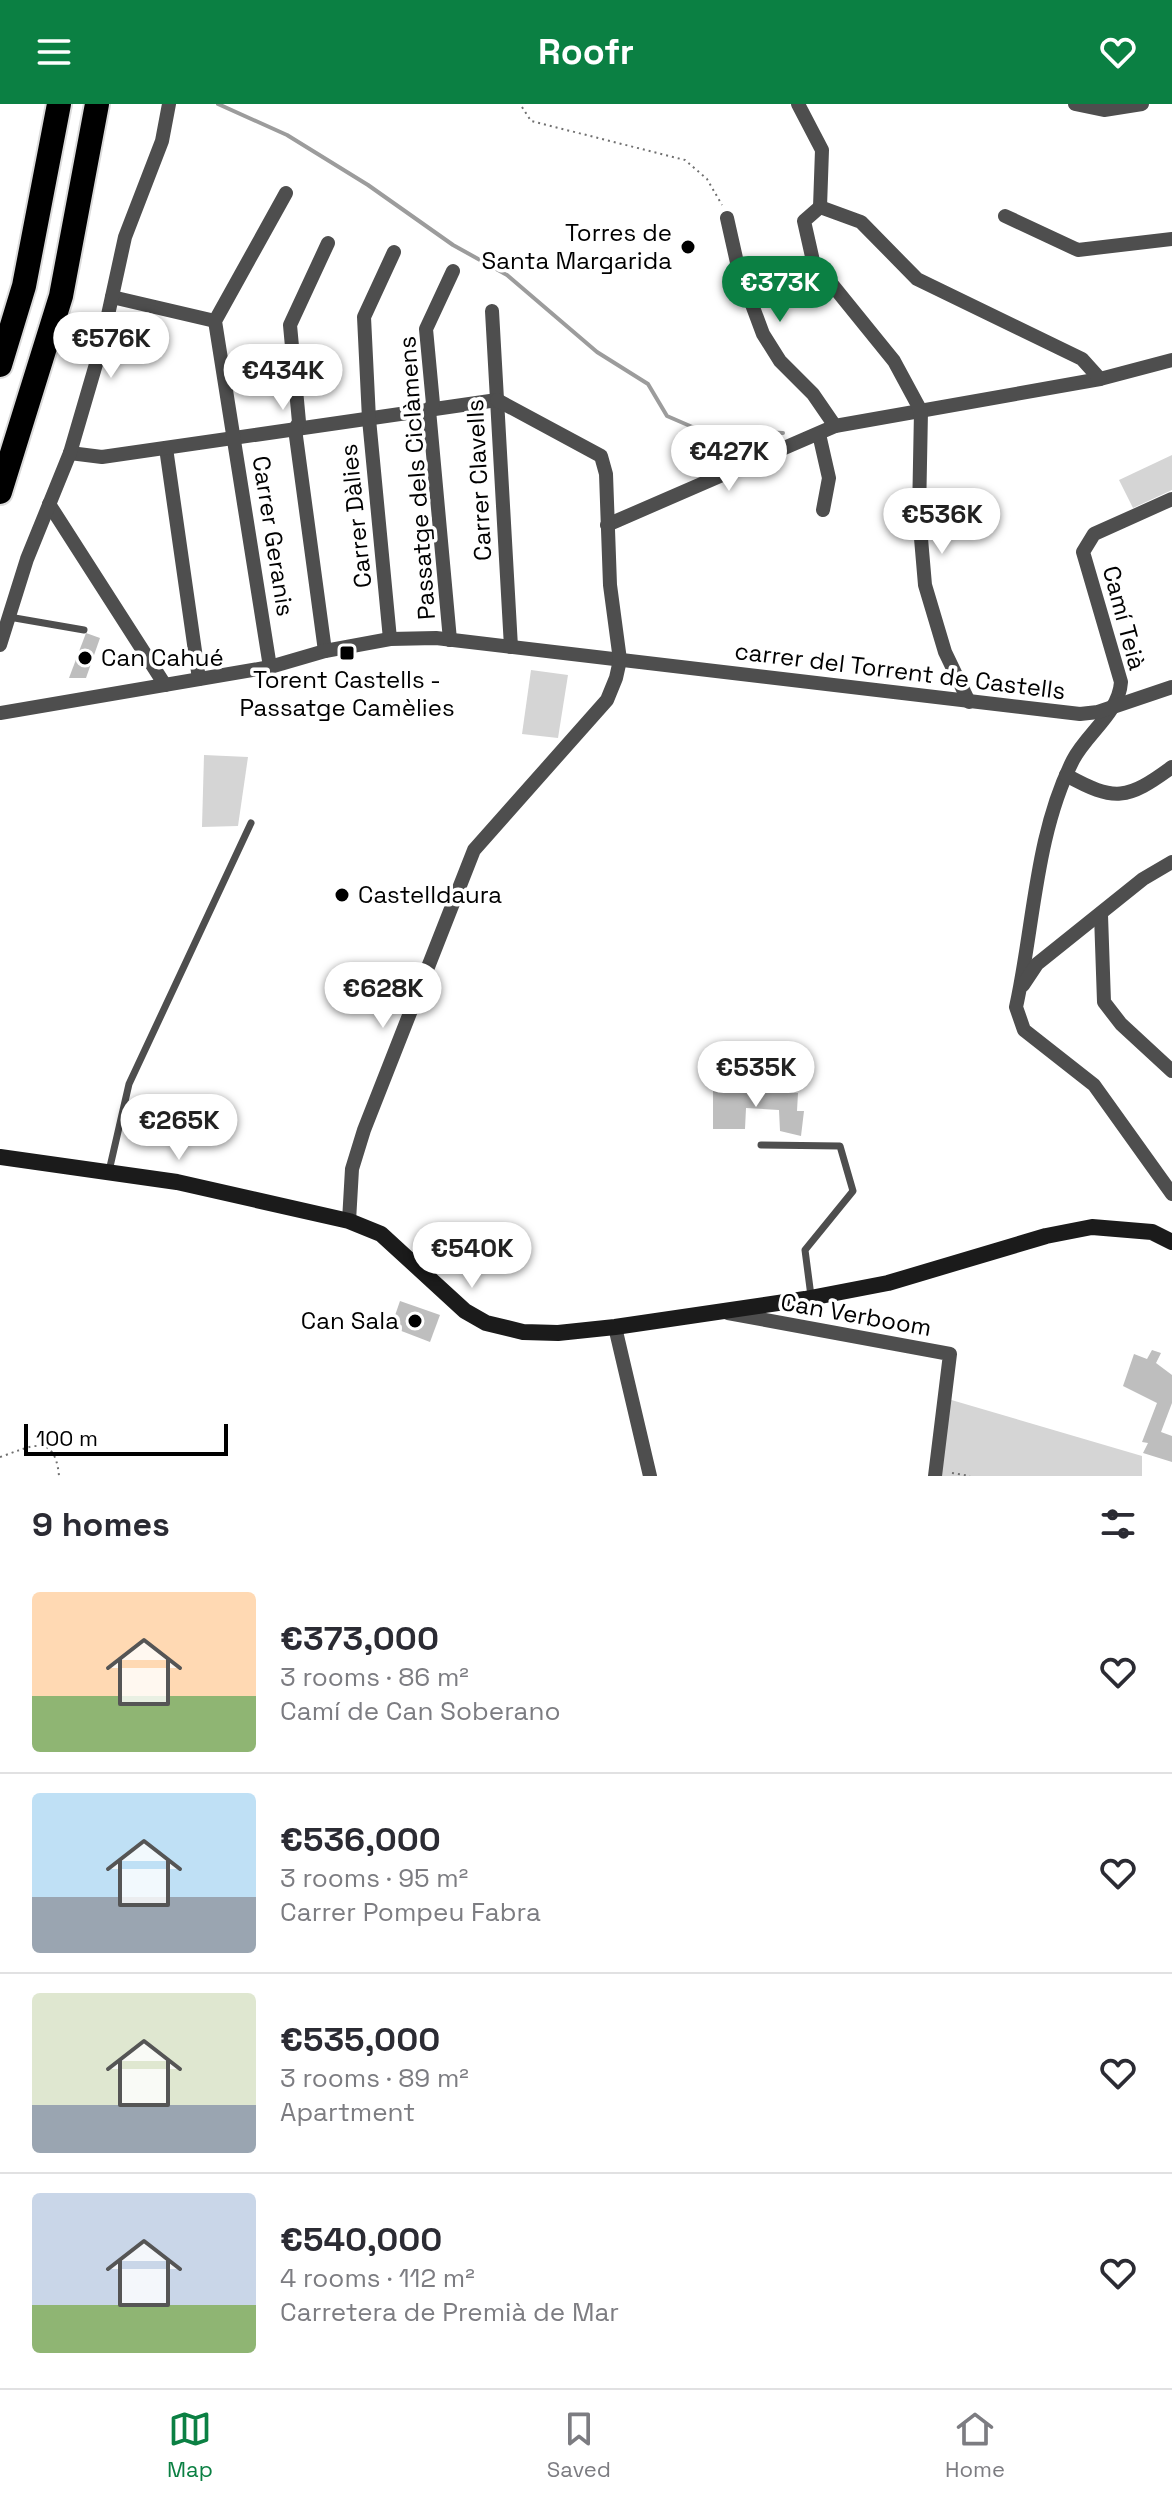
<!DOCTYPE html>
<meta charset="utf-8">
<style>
body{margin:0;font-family:"Space Grotesk",sans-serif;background:#f2f2f3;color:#2b2b33;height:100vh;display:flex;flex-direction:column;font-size:30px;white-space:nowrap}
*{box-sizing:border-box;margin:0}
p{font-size:26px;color:#7c7c81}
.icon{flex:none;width:44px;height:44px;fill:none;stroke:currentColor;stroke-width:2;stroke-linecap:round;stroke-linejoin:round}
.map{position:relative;height:1372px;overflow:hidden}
.panel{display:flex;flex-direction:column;background:#fff;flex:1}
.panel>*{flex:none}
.scale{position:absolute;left:24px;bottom:20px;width:204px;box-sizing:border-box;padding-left:8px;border:4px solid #000;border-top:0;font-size:22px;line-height:28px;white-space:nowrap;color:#000;-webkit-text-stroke:6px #fff;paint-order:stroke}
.price{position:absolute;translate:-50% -68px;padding:0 18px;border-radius:28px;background:#fff;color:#222;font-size:26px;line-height:52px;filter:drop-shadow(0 2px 4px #0008)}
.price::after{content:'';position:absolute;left:50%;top:48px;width:24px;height:18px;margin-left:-12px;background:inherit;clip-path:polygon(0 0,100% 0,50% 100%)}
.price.active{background:#0b8043;color:#fff}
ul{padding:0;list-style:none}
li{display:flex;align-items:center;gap:24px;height:200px;padding:0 32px}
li+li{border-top:2px solid #e1e1e2}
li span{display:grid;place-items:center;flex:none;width:224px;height:160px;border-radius:8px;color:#555}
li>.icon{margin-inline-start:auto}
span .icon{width:96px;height:96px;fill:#fffc;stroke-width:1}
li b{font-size:34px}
h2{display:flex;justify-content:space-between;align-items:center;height:96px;padding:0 32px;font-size:34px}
header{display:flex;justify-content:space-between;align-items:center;height:104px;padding:0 32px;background:#0b8043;color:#fff;font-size:36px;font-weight:700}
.dock{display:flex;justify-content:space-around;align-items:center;height:112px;border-top:2px solid #e1e1e2;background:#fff;font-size:22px;color:#7c7c81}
.dock a{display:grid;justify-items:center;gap:4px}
.dock .active{color:#0b8043}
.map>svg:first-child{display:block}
.green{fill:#d5d5d5}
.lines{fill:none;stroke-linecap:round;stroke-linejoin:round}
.stream{stroke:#9c9c9c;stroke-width:4}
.building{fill:#bebebe}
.highway-casing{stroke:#dbdbdb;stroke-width:28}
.path{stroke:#707070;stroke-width:2;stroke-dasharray:2 4;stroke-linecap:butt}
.lane{stroke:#4e4e4e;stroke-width:7}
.street{stroke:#4e4e4e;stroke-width:14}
.secondary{stroke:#1b1b1b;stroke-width:16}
.highway{stroke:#000;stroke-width:24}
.poi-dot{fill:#000;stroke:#fff;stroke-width:3}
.labels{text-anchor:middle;stroke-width:7;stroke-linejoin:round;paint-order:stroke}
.poi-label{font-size:24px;fill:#000;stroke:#fff;text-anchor:end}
.street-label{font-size:24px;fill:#000;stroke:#fff}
</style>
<header><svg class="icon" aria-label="menu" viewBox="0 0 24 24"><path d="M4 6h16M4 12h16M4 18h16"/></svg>Roofr<svg class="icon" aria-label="heart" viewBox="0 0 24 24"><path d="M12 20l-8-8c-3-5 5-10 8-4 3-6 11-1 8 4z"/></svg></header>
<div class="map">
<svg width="1172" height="1372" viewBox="0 0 1172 1372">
<rect width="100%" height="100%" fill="#fff"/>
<g class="green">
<path d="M1172 351V386L1133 404 1119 376Z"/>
<path d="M531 566 568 571 558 634 522 630Z"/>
<path d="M204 651 248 653 238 722 202 723Z"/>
<path d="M948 1295 1142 1352V1372H939Z"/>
</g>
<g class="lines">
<path class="stream" d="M218 0 287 31 368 81 453 141 507 171 597 248 648 280 667 312 697 325 783 329"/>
</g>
<g class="building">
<path d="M86 529 100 534 86 574H69Z"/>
<path d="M713 987 798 989 797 1007H804L801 1032 780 1027 779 1006 746 1004 745 1025H713Z"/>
<path d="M400 1197 440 1211 430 1238 391 1223Z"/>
<path d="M1152 1246 1161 1249 1156 1259 1172 1271V1299L1161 1328 1172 1332V1358L1143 1349 1148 1339 1142 1338 1157 1299 1123 1282 1134 1250 1147 1255Z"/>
</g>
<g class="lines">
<g class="highway-casing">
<g id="highway">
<path d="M0 261 24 182 59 0"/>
<path d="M0 388 61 192 97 0"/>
</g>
</g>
<g class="path">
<path d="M522 3 531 17 685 56 707 75 722 101"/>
<path d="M0 1353C30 1343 55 1327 59 1372"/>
<path d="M952 1369 970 1372"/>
</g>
<g class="lane">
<path d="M9 513 84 526"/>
<path d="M761 1041 840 1042 853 1087 805 1146 811 1192"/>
<path d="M109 1067 129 980 251 719"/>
</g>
<g class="street">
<path d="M798 0 822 46 820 103"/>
<path d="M1075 0 1104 6 1142 0"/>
<path d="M1005 112 1078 146 1172 135"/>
<path d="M727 114 738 163 763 230 780 257 813 290 835 322"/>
<path d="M112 193 215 217"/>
<path d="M492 207 511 543"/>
<path d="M819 330 829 374 823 406"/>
<path d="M166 344 199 575"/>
<path d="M70 349 102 353 497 296"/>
<path d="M1172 395 1094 430 1083 448 1121 578C1119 609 1087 629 1073 656 1035 731 1034 822 1016 903L1024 926 1094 981 1172 1090"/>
<path d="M49 400 165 581"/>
<path d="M607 421 835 322 1100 275 1172 256"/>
<path d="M390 535 369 315 364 213 394 148"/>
<path d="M450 536 429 306 433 300 426 225 453 167"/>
<path d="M0 541 27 455 70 349 101 243 125 133 162 37 169 0"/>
<path d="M325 547 295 325 299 318 290 221 328 139"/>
<path d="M270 563 215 217 286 89"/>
<path d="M969 598 945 548 925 481 919 411 921 307 894 257 813 157 804 117 820 103 861 118 917 175 1082 255 1100 275"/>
<path d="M0 609 270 563 325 547 390 535 436 534 1080 610 1098 608 1172 583"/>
<path d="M1066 671C1115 698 1127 696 1172 663"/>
<path d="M1101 811 1104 898 1121 920 1172 967"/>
<path d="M1023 881 1037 860 1143 775 1172 758"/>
<path d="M349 1117 352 1065 364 1026 474 746 607 596 616 574 620 556 610 481 606 370 601 352 497 296"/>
<path d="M728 1209 950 1250 935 1372"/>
<path d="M615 1223 650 1372"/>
</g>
<path class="secondary" d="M0 1053 177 1078 349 1117 381 1130 465 1207 486 1219 523 1228 558 1229 615 1223 805 1195 888 1179 1046 1132 1092 1123 1152 1128 1172 1138"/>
<use href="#highway" class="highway"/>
</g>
<g class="poi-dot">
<circle cx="688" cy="143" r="8"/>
<rect x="339" y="541" width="16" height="16" rx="4"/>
<circle cx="85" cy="554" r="8"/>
<circle cx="342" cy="791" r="8"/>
<circle cx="415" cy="1217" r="8"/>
</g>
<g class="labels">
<g class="poi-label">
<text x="672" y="137">Torres de<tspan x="672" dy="28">Santa Margarida</tspan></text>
<text x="101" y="562" text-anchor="start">Can Cahué</text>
<text x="347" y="584" text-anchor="middle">Torent Castells -<tspan x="347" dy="28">Passatge Camèlies</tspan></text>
<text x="358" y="799" text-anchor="start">Castelldaura</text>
<text x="399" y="1225">Can Sala</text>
</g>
<g class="street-label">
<text transform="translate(417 374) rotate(-94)" y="8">Passatge dels Ciclàmens</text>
<text transform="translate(479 376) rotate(-93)" y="8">Carrer Clavells</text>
<text transform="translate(356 412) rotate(-96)" y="8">Carrer Dàlies</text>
<text transform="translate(273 432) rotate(81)" y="8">Carrer Geranis</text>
<text transform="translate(1124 514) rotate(75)" y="8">Camí Teià</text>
<text transform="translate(900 567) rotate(7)" y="8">carrer del Torrent de Castells</text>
<text transform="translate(856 1211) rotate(10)" y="8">Can Verboom</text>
</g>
</g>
</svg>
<div class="scale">100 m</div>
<b class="price active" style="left:780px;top:220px">€373K</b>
<b class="price" style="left:111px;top:276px">€576K</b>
<b class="price" style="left:283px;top:308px">€434K</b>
<b class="price" style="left:729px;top:389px">€427K</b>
<b class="price" style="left:942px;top:452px">€536K</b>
<b class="price" style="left:383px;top:926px">€628K</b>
<b class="price" style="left:756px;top:1005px">€535K</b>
<b class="price" style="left:179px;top:1058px">€265K</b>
<b class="price" style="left:472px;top:1186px">€540K</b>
</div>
<section class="panel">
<h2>9 homes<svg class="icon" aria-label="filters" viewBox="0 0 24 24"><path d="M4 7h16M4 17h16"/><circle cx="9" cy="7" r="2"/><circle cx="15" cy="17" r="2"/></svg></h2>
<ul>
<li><span style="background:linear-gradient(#ffd9b3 65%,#8fb573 0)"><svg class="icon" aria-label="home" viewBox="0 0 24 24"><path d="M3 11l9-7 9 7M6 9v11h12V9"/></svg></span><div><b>€373,000</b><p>3 rooms · 86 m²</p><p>Camí de Can Soberano</p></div><svg class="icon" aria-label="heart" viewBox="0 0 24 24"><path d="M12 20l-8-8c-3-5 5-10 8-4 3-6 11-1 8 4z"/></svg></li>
<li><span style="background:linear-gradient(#bfe0f5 65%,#9aa5b1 0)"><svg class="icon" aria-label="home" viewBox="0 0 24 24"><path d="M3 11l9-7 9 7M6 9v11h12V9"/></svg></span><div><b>€536,000</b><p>3 rooms · 95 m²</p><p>Carrer Pompeu Fabra</p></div><svg class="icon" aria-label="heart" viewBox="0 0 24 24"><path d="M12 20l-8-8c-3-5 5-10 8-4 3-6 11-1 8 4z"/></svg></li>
<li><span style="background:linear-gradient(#dfe7d0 70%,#9aa5b1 0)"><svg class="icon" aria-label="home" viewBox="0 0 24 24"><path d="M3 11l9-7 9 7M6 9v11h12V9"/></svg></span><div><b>€535,000</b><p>3 rooms · 89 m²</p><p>Apartment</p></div><svg class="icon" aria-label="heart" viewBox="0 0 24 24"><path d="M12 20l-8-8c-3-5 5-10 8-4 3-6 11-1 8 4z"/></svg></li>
<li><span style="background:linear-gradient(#c9d6e8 70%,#8fb573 0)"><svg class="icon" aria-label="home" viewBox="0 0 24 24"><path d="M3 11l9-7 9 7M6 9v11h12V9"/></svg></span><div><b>€540,000</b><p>4 rooms · 112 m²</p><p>Carretera de Premià de Mar</p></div><svg class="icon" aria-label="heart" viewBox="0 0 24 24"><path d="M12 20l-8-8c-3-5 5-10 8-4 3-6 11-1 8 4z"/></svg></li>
</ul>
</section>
<nav class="dock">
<a class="active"><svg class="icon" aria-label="map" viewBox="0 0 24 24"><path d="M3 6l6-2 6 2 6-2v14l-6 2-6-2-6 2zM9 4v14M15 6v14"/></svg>Map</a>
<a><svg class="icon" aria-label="saved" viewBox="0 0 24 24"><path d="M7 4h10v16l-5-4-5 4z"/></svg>Saved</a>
<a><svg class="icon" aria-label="home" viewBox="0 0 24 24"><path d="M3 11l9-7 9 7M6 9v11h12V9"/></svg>Home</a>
</nav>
